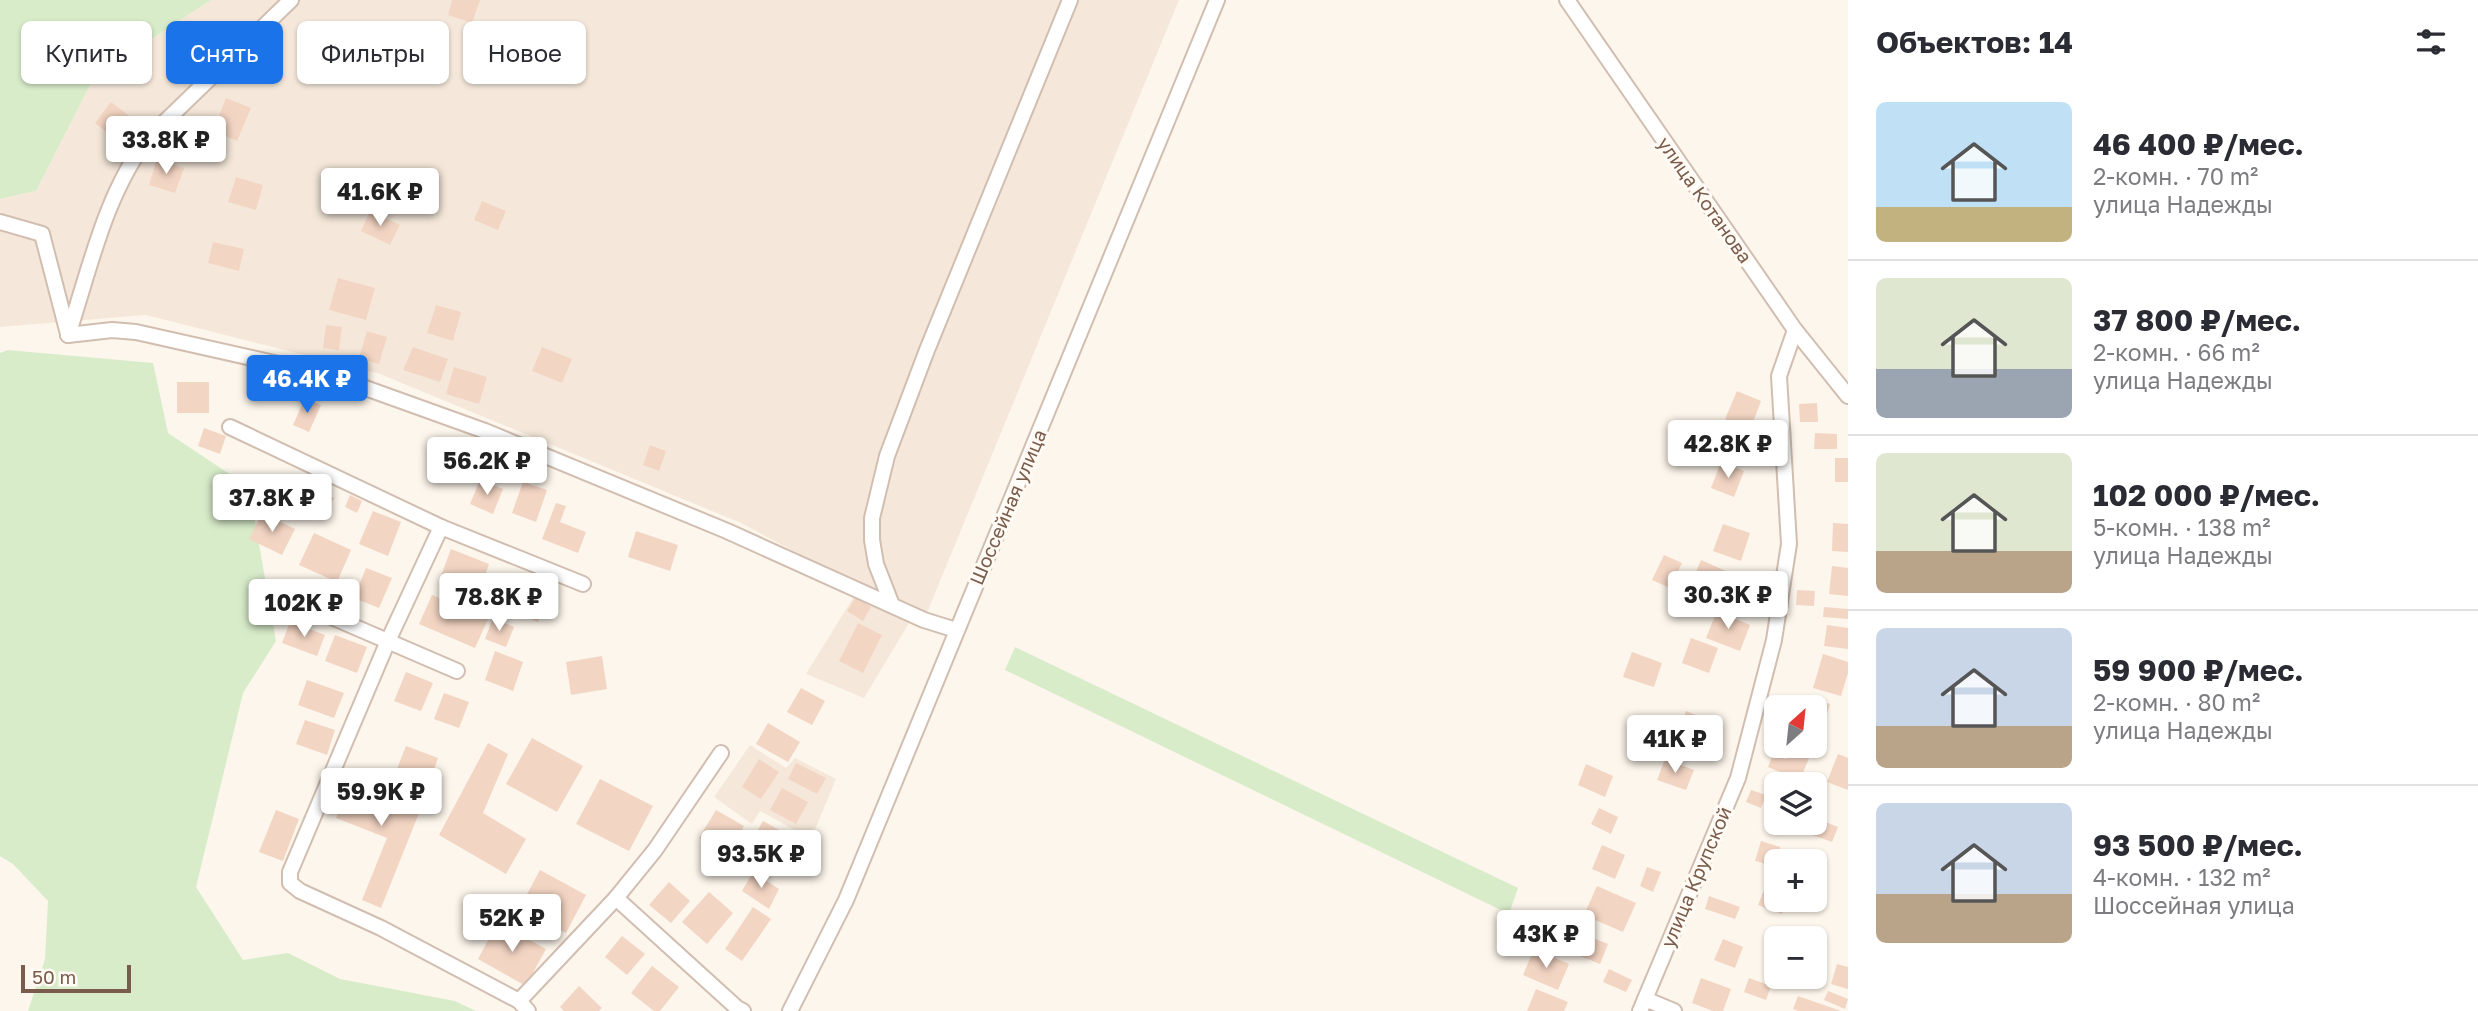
<!DOCTYPE html>
<html lang="ru">
<meta charset="utf-8">
<style>
body{margin:0;font-family:"Golos Text",sans-serif;background:#f2f2f3;color:#2b2b33;height:100vh;display:flex;flex-direction:column;font-size:26px;white-space:nowrap}
*{box-sizing:border-box;margin:0}
p{font-size:23px;color:#7c7c81}
.icon{flex:none;width:38px;height:38px;fill:none;stroke:currentColor;stroke-width:2;stroke-linecap:round;stroke-linejoin:round}
.map{position:relative;flex:1;overflow:hidden}
.sheet{display:flex;flex-direction:column;background:#fff;width:630px}
.sheet>*{flex:none}
.top-card{position:absolute;left:21px;top:21px;width:665px;height:63px;display:flex;gap:14px}
.needle{width:46px;rotate:27deg}
.tools{position:absolute;left:1764px;top:695px;display:grid;gap:14px}
.tools a{display:grid;place-items:center;width:63px;height:63px;border-radius:10px;background:#fff;box-shadow:0 2px 5px #0004;font-size:35px}
.scale{position:absolute;left:21px;bottom:18px;width:110px;box-sizing:border-box;padding-left:7px;border:4px solid #7a5c4d;border-top:0;font-size:19px;line-height:24px;white-space:nowrap;color:#7a5c4d;-webkit-text-stroke:5px #fffaf3;paint-order:stroke}
.price{position:absolute;translate:-50% -60px;padding:0 16px;border-radius:7px;background:#fff;color:#222;font-size:23px;line-height:46px;filter:drop-shadow(0 2px 4px #0008)}
.price::after{content:'';position:absolute;left:50%;top:42px;width:21px;height:16px;margin-left:-10px;background:inherit;clip-path:polygon(0 0,100% 0,50% 100%)}
.price.current{background:#1a73e8;color:#fff}
ul{padding:0;list-style:none}
li{display:flex;align-items:center;gap:21px;height:175px;padding:0 28px}
li+li{border-top:2px solid #e1e1e2}
li span{display:grid;place-items:center;flex:none;width:196px;height:140px;border-radius:10px;color:#555}
li>.icon{margin-inline-start:auto}
span .icon{width:84px;height:84px;fill:#fffc;stroke-width:1}
li b{font-size:30px}
h2{display:flex;justify-content:space-between;align-items:center;height:84px;padding:0 28px;font-size:30px}
.chip{padding:0 24px;border-radius:10px;background:#fff;box-shadow:0 2px 5px #0004;font-size:24px;line-height:63px}
.chip.current{background:#1a73e8;color:#fff}
main{display:flex;flex:1;min-height:0}
.map>svg:first-child{display:block}
.residential{fill:#f5e8da}
.green{fill:#d8ecc9}
.building{fill:#f3d5c3}
.lines{fill:none;stroke-linecap:round;stroke-linejoin:round}
.minor-casing{stroke:#d1beb0;stroke-width:18}
.minor{stroke:#fff;stroke-width:14}
.labels{text-anchor:middle;stroke-width:6;stroke-linejoin:round;paint-order:stroke}
.street-label{font-size:19px;fill:#7a5c4d;stroke:#fffaf3}
</style>
<main>
<div class="map">
<svg width="1848" height="1011" viewBox="0 0 1848 1011">
<rect width="100%" height="100%" fill="#fdf6ec"/>
<g class="residential">
<path d="M211 0H1179L924 620 741 523 380 374 146 315 0 327V199L36 191 91 83 127 55Z"/>
<path d="M855 595 909 623 864 698 806 674Z"/>
<path d="M750 745 786 768 795 758 836 779 811 839 760 811 752 824 714 797Z"/>
</g>
<g class="green">
<path d="M0 0H211L127 55 91 83 36 191 0 199Z"/>
<path d="M8 350 153 363 168 433 249 487 276 641 243 693 196 887 243 960 288 953 340 979 455 1001 476 1011H28L45 959 48 901 13 864 0 856V353Z"/>
<path d="M1015 647 1518 888 1509 914 1005 670Z"/>
</g>
<g class="building">
<path d="M452 0H480L472 23 448 15Z"/>
<path d="M226 98 251 108 237 141 213 131Z"/>
<path d="M111 102 132 118 115 139 95 123Z"/>
<path d="M188 123 200 132 187 148 175 138Z"/>
<path d="M157 159 184 168 175 193 149 185Z"/>
<path d="M236 177 263 185 256 210 228 202Z"/>
<path d="M482 201 506 211 498 230 474 220Z"/>
<path d="M370 211 400 225 390 245 361 231Z"/>
<path d="M213 242 244 249 239 271 208 263Z"/>
<path d="M338 278 375 288 366 320 329 310Z"/>
<path d="M436 305 461 312 453 341 427 333Z"/>
<path d="M326 325 342 327 339 350 323 348Z"/>
<path d="M367 331 387 337 379 364 359 358Z"/>
<path d="M413 347 448 359 440 382 403 370Z"/>
<path d="M542 347 572 359 562 383 532 371Z"/>
<path d="M454 367 487 377 479 404 446 394Z"/>
<rect x="177" y="382" width="32" height="31"/>
<path d="M1737 391 1761 401 1750 430 1725 419Z"/>
<path d="M305 398 321 405 309 432 293 425Z"/>
<path d="M1817 403 1818 422H1800L1799 404Z"/>
<path d="M204 428 226 436 220 454 198 446Z"/>
<path d="M1815 433 1837 434V449H1814Z"/>
<path d="M650 445 666 451 659 471 643 465Z"/>
<rect x="1835" y="458" width="13" height="24"/>
<path d="M1721 462 1744 471 1734 497 1711 488Z"/>
<path d="M480 480 503 489 493 514 470 504Z"/>
<path d="M523 482 547 490 536 522 512 513Z"/>
<path d="M313 487 334 498 322 520 301 509Z"/>
<path d="M350 495 362 501 357 513 345 507Z"/>
<path d="M556 503 566 506 560 522 586 532 578 553 542 539Z"/>
<path d="M373 511 401 522 388 556 359 544Z"/>
<path d="M262 513 295 529 282 555 249 539Z"/>
<path d="M1833 523 1848 524V552L1832 551Z"/>
<path d="M1723 524 1750 533 1741 561 1713 551Z"/>
<path d="M636 531 678 545 670 571 628 557Z"/>
<path d="M314 533 351 550 337 582 299 565Z"/>
<path d="M451 549 489 564 480 590 441 576Z"/>
<path d="M1664 555 1682 563 1670 588 1652 580Z"/>
<path d="M1701 560 1735 575 1724 599 1691 584Z"/>
<path d="M1832 566 1848 568V596L1829 594Z"/>
<path d="M366 568 392 578 379 608 354 598Z"/>
<path d="M1797 590 1815 591 1814 606 1796 605Z"/>
<path d="M517 592 545 604 538 622 509 610Z"/>
<path d="M432 595 488 619 475 648 419 624Z"/>
<path d="M856 597 871 607 863 621 847 611Z"/>
<path d="M1824 607 1848 609V619L1823 617Z"/>
<path d="M1717 611 1750 625 1740 651 1706 638Z"/>
<path d="M493 618 514 627 506 647 485 639Z"/>
<path d="M290 622 325 635 317 656 282 643Z"/>
<path d="M858 623 882 635 863 673 839 661Z"/>
<path d="M1827 625 1848 628V649L1824 646Z"/>
<path d="M335 635 367 647 357 673 325 661Z"/>
<path d="M1691 638 1718 648 1709 673 1682 663Z"/>
<path d="M495 651 523 662 513 691 485 680Z"/>
<path d="M1632 652 1662 663 1654 687 1623 677Z"/>
<path d="M1823 654 1848 662V673L1841 696 1813 688Z"/>
<path d="M602 656 607 689 571 695 566 662Z"/>
<path d="M406 672 433 683 421 711 394 701Z"/>
<path d="M307 680 344 693 334 718 298 705Z"/>
<path d="M801 688 825 701 812 725 787 712Z"/>
<path d="M444 693 469 702 459 728 434 719Z"/>
<path d="M1811 697 1830 704 1822 730 1815 728V707H1808Z"/>
<path d="M1686 711 1715 723 1703 751 1675 739Z"/>
<path d="M305 720 335 730 327 755 296 744Z"/>
<path d="M768 723 800 742 788 762 756 744Z"/>
<path d="M532 738 583 766 557 812 506 784Z"/>
<path d="M488 743 508 754 483 813 526 839 506 874 439 835Z"/>
<path d="M406 746 438 758 426 792 393 779Z"/>
<path d="M1791 746H1814L1800 780 1768 767 1773 754 1786 759Z"/>
<path d="M1838 754 1848 758V790L1827 782Z"/>
<path d="M759 759 779 772 761 799 742 787Z"/>
<path d="M1665 759 1694 770 1686 790 1657 780Z"/>
<path d="M796 763 826 778 817 794 788 779Z"/>
<path d="M1586 764 1613 776 1605 797 1578 785Z"/>
<path d="M354 775 423 803 381 908 362 900 387 838 336 818Z"/>
<path d="M600 779 653 806 629 851 576 824Z"/>
<path d="M782 788 808 802 796 824 770 810Z"/>
<path d="M1751 790 1766 795 1761 808 1746 802Z"/>
<path d="M1776 804V822H1795L1790 835 1767 825Z"/>
<path d="M1599 808 1618 817 1611 834 1591 824Z"/>
<path d="M276 810 299 819 283 861 259 852Z"/>
<path d="M716 810 744 826 726 858 699 838Z"/>
<path d="M1816 818 1838 827 1832 842 1810 834Z"/>
<path d="M763 821 794 838 775 871 744 854Z"/>
<path d="M1761 841 1780 847 1774 866 1755 861Z"/>
<path d="M1602 845 1625 855 1615 879 1592 869Z"/>
<path d="M1647 867 1661 872 1653 892 1640 886Z"/>
<path d="M540 870 586 895 566 933 519 909Z"/>
<path d="M753 872 779 889 769 909 742 891Z"/>
<path d="M669 882 690 901 671 923 649 905Z"/>
<path d="M1597 886 1636 903 1623 932 1584 915Z"/>
<path d="M1764 890 1776 894V900H1788L1782 914 1758 905Z"/>
<path d="M709 892 733 913 707 944 682 922Z"/>
<path d="M1709 896 1740 907 1735 919 1705 909Z"/>
<path d="M753 907 771 919 742 961 725 949Z"/>
<path d="M498 922 546 949 526 986 478 959Z"/>
<path d="M1581 933 1608 944 1600 964 1573 953Z"/>
<path d="M622 936 645 954 627 975 605 957Z"/>
<path d="M1723 939 1743 947 1735 968 1714 960Z"/>
<path d="M1534 949 1569 964 1558 990 1523 975Z"/>
<path d="M1837 964 1848 967V989L1831 984Z"/>
<path d="M652 966 679 987 660 1011H654L631 993Z"/>
<path d="M1609 969 1632 980 1626 992 1603 982Z"/>
<path d="M1701 978 1731 989 1723 1011H1713L1692 1003Z"/>
<path d="M1749 978 1771 986 1766 1000 1744 992Z"/>
<path d="M579 986 602 1008 599 1011H564L560 1007Z"/>
<path d="M1536 989 1568 1002 1564 1011H1527Z"/>
<path d="M1828 991 1848 999 1845 1009 1824 1000Z"/>
<path d="M1798 996 1841 1011H1798L1793 1009Z"/>
</g>
<g class="lines">
<g class="minor-casing">
<g id="minor">
<path d="M1567 0 1795 330 1848 396"/>
<path d="M0 222 42 234 68 334"/>
<path d="M68 335 112 330 136 332 332 376 485 431 727 531 924 620 956 630"/>
<path d="M68 335C90 268 105 195 148 138L291 0"/>
<path d="M230 427 441 527 583 584"/>
<path d="M441 527 388 641 290 872V883L300 891 381 928 519 1001 528 1011"/>
<path d="M283 596 457 671"/>
<path d="M892 605 876 564 872 540V518L887 456 927 350 1070 0"/>
<path d="M616 898 737 1008 743 1011"/>
<path d="M1645 999 1674 1011"/>
<path d="M519 1001 616 898 655 850 721 753"/>
<path d="M790 1011 846 900 1217 0"/>
<path d="M1640 1011 1738 778 1774 640 1789 544 1779 376 1795 330"/>
</g>
</g>
<use href="#minor" class="minor"/>
</g>
<g class="labels">
<g class="street-label">
<text transform="translate(1705 200) rotate(55)" y="7">улица Котанова</text>
<text transform="translate(1008 507) rotate(-67)" y="7">Шоссейная улица</text>
<text transform="translate(1696 877) rotate(-67)" y="7">улица Крупской</text>
</g>
</g>
</svg>
<div class="tools">
<a><svg class="needle" viewBox="-14 -14 28 28"><path d="M0-13l5 13h-10z" fill="#e53935"/><path d="M0 13l5-13h-10z" fill="#7c7c81"/></svg></a>
<a><svg class="icon" aria-label="layers" viewBox="0 0 24 24"><path d="M12 4l9 5-9 5-9-5zM3 14l9 5 9-5"/></svg></a>
<a>+</a>
<a>−</a>
</div>
<div class="scale">50 m</div>
<b class="price" style="left:166px;top:176px">33.8K ₽</b>
<b class="price" style="left:380px;top:228px">41.6K ₽</b>
<b class="price current" style="left:307px;top:415px">46.4K ₽</b>
<b class="price" style="left:1728px;top:480px">42.8K ₽</b>
<b class="price" style="left:487px;top:497px">56.2K ₽</b>
<b class="price" style="left:272px;top:534px">37.8K ₽</b>
<b class="price" style="left:1728px;top:631px">30.3K ₽</b>
<b class="price" style="left:499px;top:633px">78.8K ₽</b>
<b class="price" style="left:304px;top:639px">102K ₽</b>
<b class="price" style="left:1675px;top:775px">41K ₽</b>
<b class="price" style="left:381px;top:828px">59.9K ₽</b>
<b class="price" style="left:761px;top:890px">93.5K ₽</b>
<b class="price" style="left:512px;top:954px">52K ₽</b>
<b class="price" style="left:1546px;top:970px">43K ₽</b>
<div class="top-card">
<a class="chip">Купить</a>
<a class="chip current">Снять</a>
<a class="chip">Фильтры</a>
<a class="chip">Новое</a>
</div>
</div>
<section class="sheet">
<h2>Объектов: 14<svg class="icon" aria-label="filters" viewBox="0 0 24 24"><path d="M4 7h16M4 17h16"/><circle cx="9" cy="7" r="2"/><circle cx="15" cy="17" r="2"/></svg></h2>
<ul>
<li><span style="background:linear-gradient(#bfe0f5 75%,#c2b280 0)"><svg class="icon" aria-label="home" viewBox="0 0 24 24"><path d="M3 11l9-7 9 7M6 9v11h12V9"/></svg></span><div><b>46 400 ₽/мес.</b><p>2-комн. · 70 m²</p><p>улица Надежды</p></div></li>
<li><span style="background:linear-gradient(#dfe7d0 65%,#9aa5b1 0)"><svg class="icon" aria-label="home" viewBox="0 0 24 24"><path d="M3 11l9-7 9 7M6 9v11h12V9"/></svg></span><div><b>37 800 ₽/мес.</b><p>2-комн. · 66 m²</p><p>улица Надежды</p></div></li>
<li><span style="background:linear-gradient(#dfe7d0 70%,#b9a48a 0)"><svg class="icon" aria-label="home" viewBox="0 0 24 24"><path d="M3 11l9-7 9 7M6 9v11h12V9"/></svg></span><div><b>102 000 ₽/мес.</b><p>5-комн. · 138 m²</p><p>улица Надежды</p></div></li>
<li><span style="background:linear-gradient(#c9d6e8 70%,#b9a48a 0)"><svg class="icon" aria-label="home" viewBox="0 0 24 24"><path d="M3 11l9-7 9 7M6 9v11h12V9"/></svg></span><div><b>59 900 ₽/мес.</b><p>2-комн. · 80 m²</p><p>улица Надежды</p></div></li>
<li><span style="background:linear-gradient(#c9d6e8 65%,#b9a48a 0)"><svg class="icon" aria-label="home" viewBox="0 0 24 24"><path d="M3 11l9-7 9 7M6 9v11h12V9"/></svg></span><div><b>93 500 ₽/мес.</b><p>4-комн. · 132 m²</p><p>Шоссейная улица</p></div></li>
</ul>
</section>
</main>
